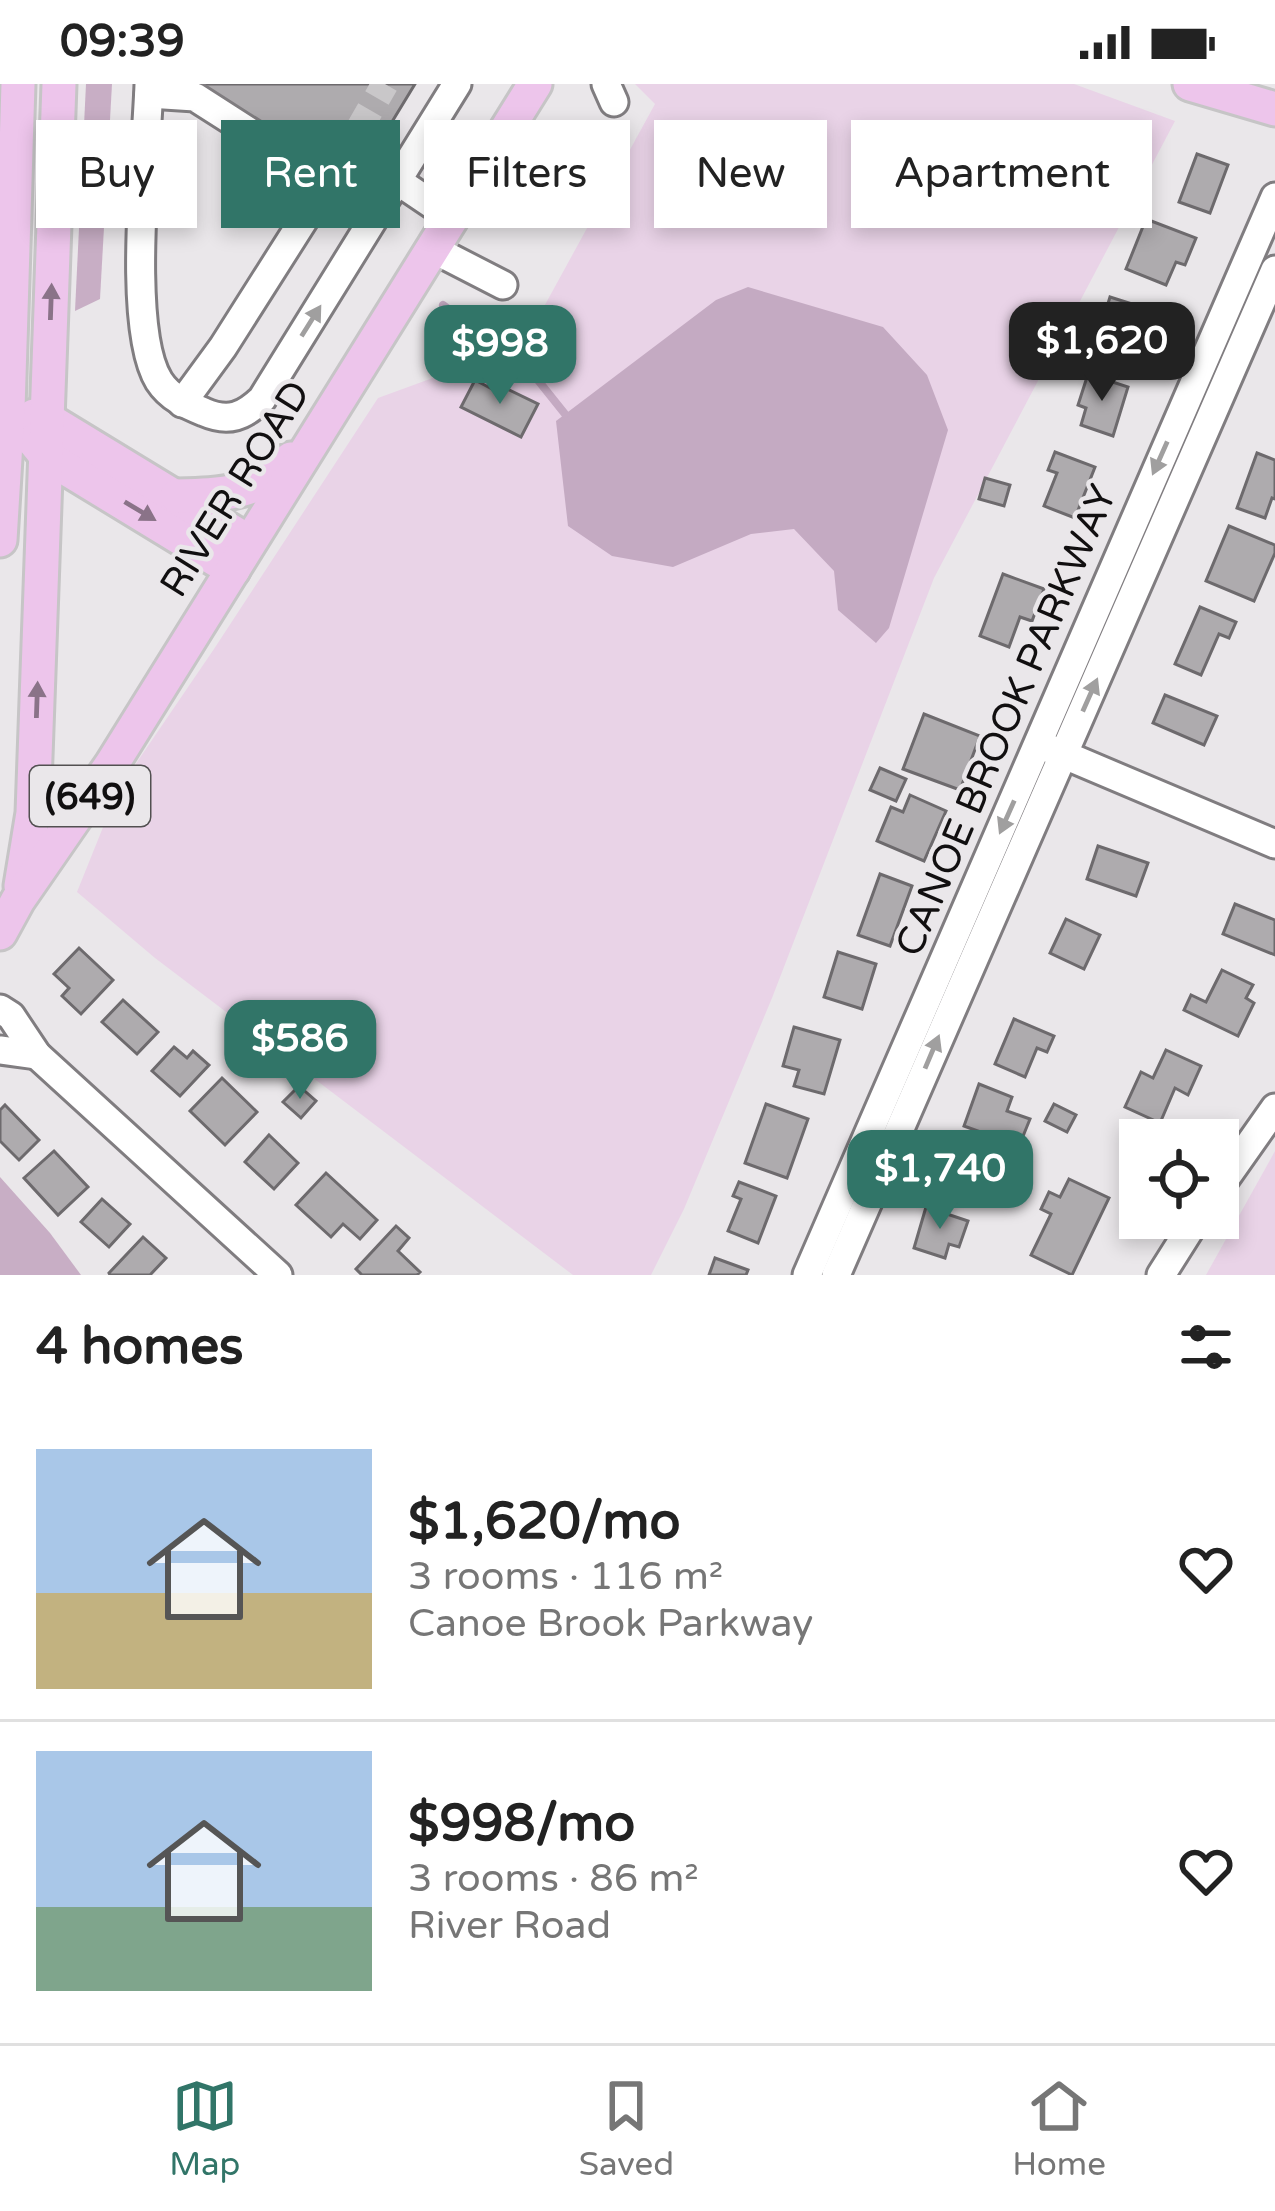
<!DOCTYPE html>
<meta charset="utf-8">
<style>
body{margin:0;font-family:"Varela Round",sans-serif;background:#f2f2f2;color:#222;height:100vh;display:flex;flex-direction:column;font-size:45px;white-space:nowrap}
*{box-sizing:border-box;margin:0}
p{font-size:39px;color:#767676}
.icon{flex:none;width:66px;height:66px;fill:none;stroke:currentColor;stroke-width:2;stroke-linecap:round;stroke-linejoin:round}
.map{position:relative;height:1191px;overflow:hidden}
.panel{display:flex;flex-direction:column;background:#fff;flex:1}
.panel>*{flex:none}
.banner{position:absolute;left:36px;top:36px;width:1203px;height:108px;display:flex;gap:24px}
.controls{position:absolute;left:1119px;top:1035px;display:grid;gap:24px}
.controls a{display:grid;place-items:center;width:120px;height:120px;border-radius:0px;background:#fff;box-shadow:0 6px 18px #0003;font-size:60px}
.price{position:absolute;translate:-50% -102px;padding:0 27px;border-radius:24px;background:#317568;color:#fff;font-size:39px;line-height:78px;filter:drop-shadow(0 3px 6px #0008)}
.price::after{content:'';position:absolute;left:50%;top:72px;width:36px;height:27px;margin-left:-18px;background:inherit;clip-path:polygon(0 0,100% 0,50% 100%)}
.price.selected{background:#222;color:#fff}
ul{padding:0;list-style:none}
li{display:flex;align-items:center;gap:36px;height:300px;padding:0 36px}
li+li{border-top:3px solid #e0e0e0}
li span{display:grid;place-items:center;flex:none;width:336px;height:240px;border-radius:0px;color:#555}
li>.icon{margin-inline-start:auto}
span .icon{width:144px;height:144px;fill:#fffc;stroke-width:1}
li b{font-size:51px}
h2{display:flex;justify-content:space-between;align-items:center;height:144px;padding:0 36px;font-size:51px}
.chip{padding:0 42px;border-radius:0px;background:#fff;box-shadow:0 6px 18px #0003;font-size:42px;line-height:108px}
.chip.selected{background:#317568;color:#fff}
.status{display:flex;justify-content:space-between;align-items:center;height:84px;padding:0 60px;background:#fff;direction:ltr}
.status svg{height:33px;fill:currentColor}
.tabs{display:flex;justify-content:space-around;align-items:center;height:168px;border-top:3px solid #e0e0e0;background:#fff;font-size:33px;color:#767676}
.tabs a{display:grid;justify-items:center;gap:6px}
.tabs .selected{color:#317568}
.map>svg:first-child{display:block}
.green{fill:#e9d3e7}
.forest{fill:#c8aec5}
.water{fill:#c4aac2}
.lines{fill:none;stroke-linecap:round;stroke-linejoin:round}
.stream{stroke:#c4aac2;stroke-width:8}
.building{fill:#aeabae;stroke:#6d6a6d;stroke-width:3}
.minor-tunnel{stroke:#c9c7c9;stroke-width:27;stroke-dasharray:27 14;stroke-linecap:butt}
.minor-casing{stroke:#807d80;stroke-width:33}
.major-casing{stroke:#c6c5c6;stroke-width:39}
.minor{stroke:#fff;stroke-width:27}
.major{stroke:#edc5eb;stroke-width:33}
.oneway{fill:#8a7388}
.oneway2{fill:#a09f9f}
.labels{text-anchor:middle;stroke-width:9;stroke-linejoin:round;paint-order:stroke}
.shield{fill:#eae7ea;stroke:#525051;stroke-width:3}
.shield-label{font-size:36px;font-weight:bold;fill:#110f10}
.street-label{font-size:39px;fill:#110f10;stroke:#eae7ea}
</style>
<div class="status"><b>09:39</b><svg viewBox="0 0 49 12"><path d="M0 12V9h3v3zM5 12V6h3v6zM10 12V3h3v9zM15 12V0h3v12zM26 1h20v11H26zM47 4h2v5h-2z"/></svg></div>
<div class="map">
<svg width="1275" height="1191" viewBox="0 0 1275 1191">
<rect width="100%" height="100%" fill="#eae7ea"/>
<g class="green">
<path d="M635 0H1074L1175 37 934 494 772 914 684 1125 651 1191H573L155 874 77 808 118 706 214 565 378 314 523 261 655 20Z"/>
<path d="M1275 1067V1191H1206Z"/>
</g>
<g class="forest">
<path d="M86 0H112L100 215 75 227Z"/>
<path d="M0 1093 50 1149 81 1191H0Z"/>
</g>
<path class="water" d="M748 203 883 243 927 291 948 346 889 544 876 559 838 526 834 487 794 445 751 450 673 483 612 472 568 442 556 337 716 216Z"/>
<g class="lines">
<path class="stream" d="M443 221 529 285 565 330"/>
</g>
<g class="building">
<path d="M199 0H415L356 97Z"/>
<path d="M1197 70 1228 81 1210 129 1179 118Z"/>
<path d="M1146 135 1196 154 1185 181 1176 178 1166 201 1126 185Z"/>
<path d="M1110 213 1151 226 1138 267 1145 269 1142 280 1094 265Z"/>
<path d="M1088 290 1128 303 1113 352 1081 341 1086 324 1078 321Z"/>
<path d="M475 296 492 305 495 299 538 320 521 353 461 323Z"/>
<path d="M1055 368 1095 383 1075 434 1044 422 1057 389 1048 386Z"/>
<path d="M1257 369 1275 376V415L1272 414 1265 434 1237 424Z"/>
<path d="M985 394 1010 401 1004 422 979 415Z"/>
<path d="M1229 442 1275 461V469L1254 517 1206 497Z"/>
<path d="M1003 490 1044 505 1032 537 1020 533 1009 563 980 552Z"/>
<path d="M1200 523 1236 538 1229 554 1219 550 1201 591 1175 580Z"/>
<path d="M1165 611 1217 632 1204 661 1153 639Z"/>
<path d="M924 630 980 652 960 706 903 685Z"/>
<path d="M880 684 906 695 896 717 870 706Z"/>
<path d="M910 711 946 727 924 777 877 757 891 723 903 728Z"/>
<path d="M1098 762 1148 779 1136 812 1087 795Z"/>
<path d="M880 790 912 802 890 862 858 851Z"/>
<path d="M1235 820 1275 836V871L1223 850Z"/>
<path d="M1066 835 1100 851 1084 885 1050 869Z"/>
<path d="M79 864 113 896 81 930 62 912 69 904 54 890Z"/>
<path d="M838 868 876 880 862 925 824 913Z"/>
<path d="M1222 886 1253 901 1246 914 1254 919 1238 952 1184 926 1191 911 1206 918Z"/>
<path d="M123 916 158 948 137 970 102 938Z"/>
<path d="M1014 935 1054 952 1047 968 1037 964 1025 993 995 980Z"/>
<path d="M794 943 840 956 824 1010 794 1002 799 986 783 982Z"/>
<path d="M174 963 187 974 193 967 209 981 180 1012 152 987Z"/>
<path d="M1166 966 1201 982 1188 1011 1175 1004 1160 1039 1125 1023 1141 988 1153 994Z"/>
<path d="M222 994 257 1028 225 1061 190 1027Z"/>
<path d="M979 1000 1012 1013 1007 1027 1030 1035 1019 1062 964 1042Z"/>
<path d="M299 1002 316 1017 301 1034 283 1018Z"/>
<path d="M766 1020 808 1035 787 1094 745 1079Z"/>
<path d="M1054 1020 1076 1031 1067 1048 1045 1037Z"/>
<path d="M5 1021 39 1056 19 1076 0 1057V1026Z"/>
<path d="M269 1051 298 1079 274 1105 245 1078Z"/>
<path d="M969 1063 1004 1075 993 1108 978 1103 974 1112 940 1101 951 1068 966 1073Z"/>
<path d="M54 1067 88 1103 58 1131 24 1094Z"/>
<path d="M326 1089 377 1136 360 1155 343 1140 331 1153 296 1121Z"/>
<path d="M1069 1095 1109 1114 1072 1191 1031 1171 1051 1130 1041 1125 1049 1108 1060 1113Z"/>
<path d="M739 1098 776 1112 758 1159 728 1147 741 1115 733 1112Z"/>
<path d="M102 1115 130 1140 109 1163 81 1138Z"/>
<path d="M926 1123 968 1137 959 1163 949 1160 945 1174 914 1164Z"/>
<path d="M396 1142 409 1154 398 1167 420 1188 417 1191H362L356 1185Z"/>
<path d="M143 1153 166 1174 150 1191H110L109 1189Z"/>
<path d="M715 1174 748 1186 746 1191H709Z"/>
</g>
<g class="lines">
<path class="minor-tunnel" d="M336 85 385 0"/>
<g class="minor-casing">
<g id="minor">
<path d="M149 0C147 67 126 244 159 297 170 314 187 321 204 328 229 339 244 332 262 315L457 0"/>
<path d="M606 0 614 18"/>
<path d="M149 10 195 13 328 98"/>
<path d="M368 77 451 133"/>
<path d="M431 164 503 201"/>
<path d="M182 319 223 263 336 85"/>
<path d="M1048 664 1275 760"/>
<path d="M0 925 11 932 37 971 278 1191"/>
<path d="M0 966 37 971"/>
<path d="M1218 1105 1275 1024"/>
<path d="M807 1191C964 832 1117 471 1275 113"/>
<path d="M836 1191 1275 186"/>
<path d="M1161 1191 1197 1134"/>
</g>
</g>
<g class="major-casing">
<g id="major">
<path d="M1190 0 1275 25"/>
<path d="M34 332 47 335 249 458"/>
<path d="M34 357 46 372 233 486"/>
<path d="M177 412C222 411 259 410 291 375"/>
<path d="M0 456 8 325 18 0"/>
<path d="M21 802 33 729 59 0"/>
<path d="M0 849 18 816 112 680 535 0"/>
</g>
</g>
<use href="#minor" class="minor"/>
<use href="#major" class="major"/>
</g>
<defs><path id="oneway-solid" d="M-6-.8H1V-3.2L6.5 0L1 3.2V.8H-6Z" transform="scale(3)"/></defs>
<g class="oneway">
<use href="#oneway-solid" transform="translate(51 218) rotate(-88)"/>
<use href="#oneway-solid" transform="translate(140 427) rotate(31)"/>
<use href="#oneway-solid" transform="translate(37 616) rotate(-88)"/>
</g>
<g class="oneway2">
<use href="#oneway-solid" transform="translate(311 237) rotate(-58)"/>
<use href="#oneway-solid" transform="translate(1160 374) rotate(114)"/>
<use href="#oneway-solid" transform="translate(1090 611) rotate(-66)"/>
<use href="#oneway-solid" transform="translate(1007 733) rotate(114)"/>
<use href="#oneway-solid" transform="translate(932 968) rotate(-67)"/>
</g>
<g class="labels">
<rect class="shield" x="30" y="682" width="120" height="60" rx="9"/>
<g class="shield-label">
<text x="90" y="725">(649)</text>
</g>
<g class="street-label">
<text transform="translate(234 404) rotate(-58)" y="14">RIVER ROAD</text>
<text transform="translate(1005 636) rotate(-67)" y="14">CANOE BROOK PARKWAY</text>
</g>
</g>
</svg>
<div class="controls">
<a><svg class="icon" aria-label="locate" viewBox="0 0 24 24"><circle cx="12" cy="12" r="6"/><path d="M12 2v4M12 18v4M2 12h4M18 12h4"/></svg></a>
</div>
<b class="price selected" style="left:1102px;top:320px">$1,620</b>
<b class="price" style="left:500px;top:323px">$998</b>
<b class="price" style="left:300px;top:1018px">$586</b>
<b class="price" style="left:940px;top:1148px">$1,740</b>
<div class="banner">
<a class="chip">Buy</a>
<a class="chip selected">Rent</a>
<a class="chip">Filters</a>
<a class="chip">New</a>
<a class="chip">Apartment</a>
</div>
</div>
<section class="panel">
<h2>4 homes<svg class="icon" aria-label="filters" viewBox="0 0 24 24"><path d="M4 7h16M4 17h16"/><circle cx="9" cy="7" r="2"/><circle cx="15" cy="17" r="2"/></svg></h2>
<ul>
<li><span style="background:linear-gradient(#a9c7e8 60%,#c2b280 0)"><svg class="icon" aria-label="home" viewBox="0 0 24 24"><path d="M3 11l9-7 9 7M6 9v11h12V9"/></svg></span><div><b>$1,620/mo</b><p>3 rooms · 116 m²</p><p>Canoe Brook Parkway</p></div><svg class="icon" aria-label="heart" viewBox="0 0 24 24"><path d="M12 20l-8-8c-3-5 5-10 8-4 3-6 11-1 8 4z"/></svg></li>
<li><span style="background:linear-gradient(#a9c7e8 65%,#7fa58c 0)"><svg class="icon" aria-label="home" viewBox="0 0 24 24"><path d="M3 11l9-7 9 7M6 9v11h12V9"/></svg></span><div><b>$998/mo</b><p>3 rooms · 86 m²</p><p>River Road</p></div><svg class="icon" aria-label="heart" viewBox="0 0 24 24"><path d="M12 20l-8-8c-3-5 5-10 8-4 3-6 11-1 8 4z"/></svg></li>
</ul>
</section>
<nav class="tabs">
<a class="selected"><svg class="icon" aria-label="map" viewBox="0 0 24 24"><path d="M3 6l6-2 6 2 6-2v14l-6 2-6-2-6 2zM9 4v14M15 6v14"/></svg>Map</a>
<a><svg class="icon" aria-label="saved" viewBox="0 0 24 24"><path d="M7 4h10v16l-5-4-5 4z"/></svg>Saved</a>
<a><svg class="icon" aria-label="home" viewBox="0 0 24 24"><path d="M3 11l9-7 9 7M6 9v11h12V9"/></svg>Home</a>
</nav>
